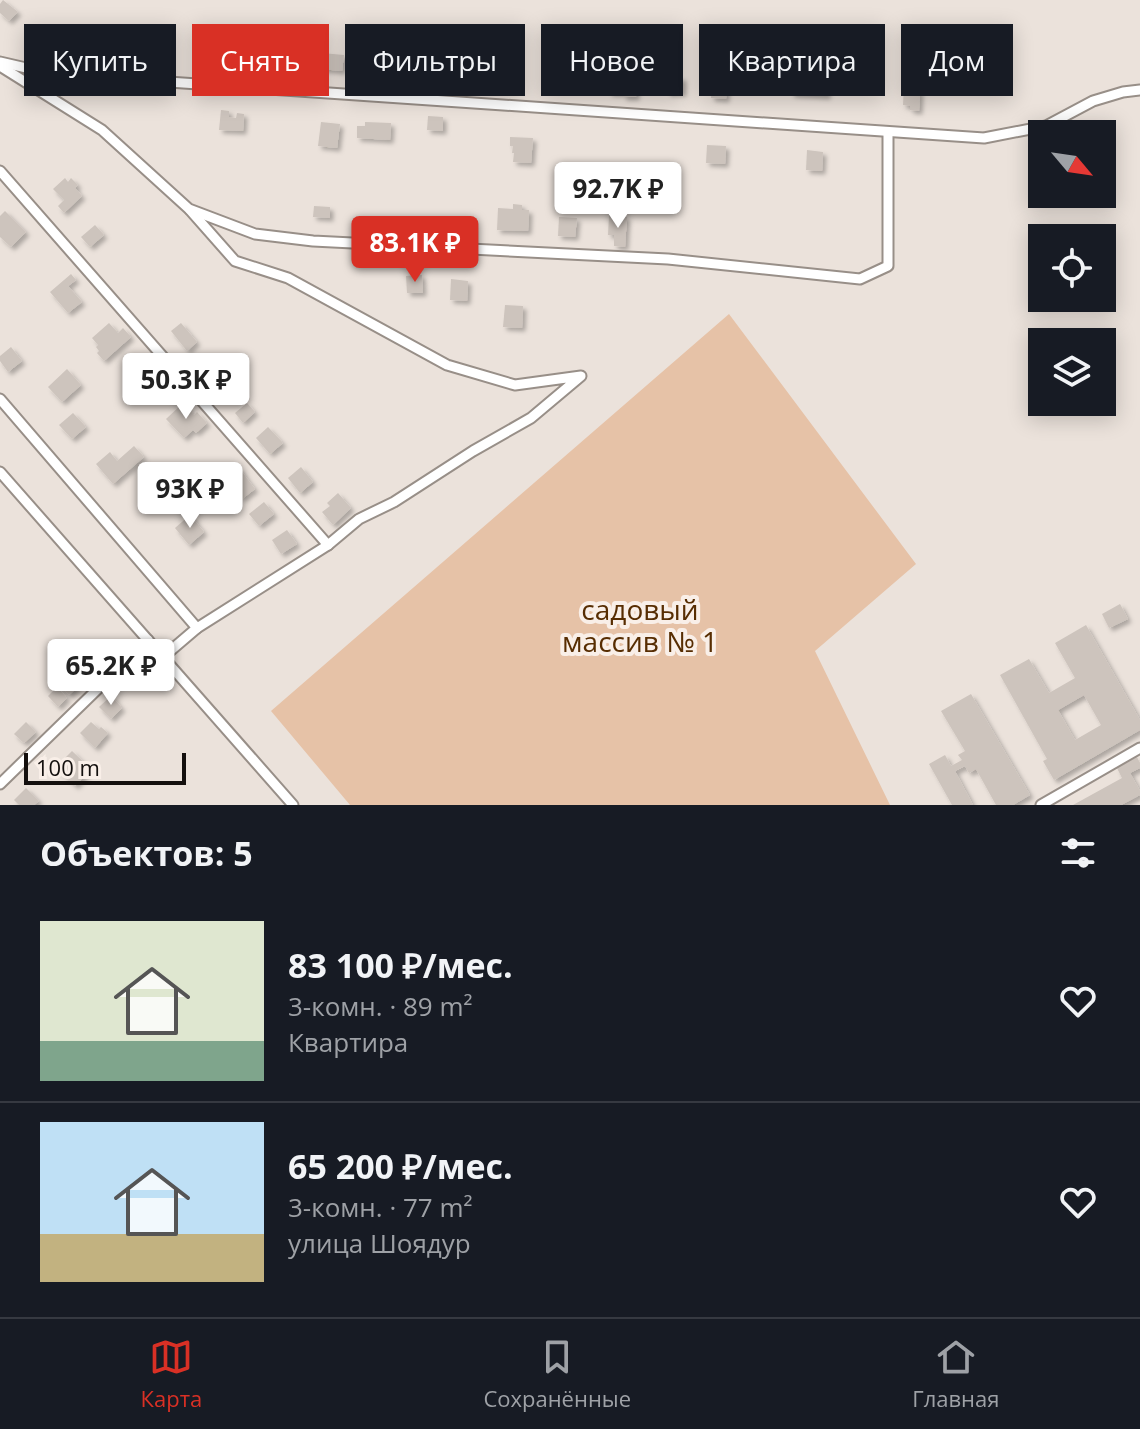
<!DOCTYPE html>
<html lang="ru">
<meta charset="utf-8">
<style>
body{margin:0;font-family:"Open Sans",sans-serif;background:#20242c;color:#f1f3f6;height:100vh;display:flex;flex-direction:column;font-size:30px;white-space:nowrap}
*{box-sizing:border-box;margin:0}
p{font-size:26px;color:#9ea1a6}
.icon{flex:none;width:44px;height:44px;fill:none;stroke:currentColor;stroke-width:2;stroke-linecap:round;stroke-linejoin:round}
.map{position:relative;height:805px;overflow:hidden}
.sheet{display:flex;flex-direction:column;background:#171b24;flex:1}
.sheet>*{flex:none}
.guide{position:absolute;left:24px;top:24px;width:1092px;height:72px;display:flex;gap:16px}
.needle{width:52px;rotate:119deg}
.tools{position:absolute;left:1028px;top:120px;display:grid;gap:16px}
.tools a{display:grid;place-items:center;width:88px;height:88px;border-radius:0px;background:#171b24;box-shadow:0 4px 20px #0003;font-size:40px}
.scale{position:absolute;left:24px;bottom:20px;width:162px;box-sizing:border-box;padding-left:8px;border:4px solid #14100e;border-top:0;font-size:22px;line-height:28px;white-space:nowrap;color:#14100e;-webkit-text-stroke:6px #f9efe8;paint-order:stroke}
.price{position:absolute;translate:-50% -68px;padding:0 18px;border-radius:8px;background:#fff;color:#222;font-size:26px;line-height:52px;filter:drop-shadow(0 2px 4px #0008)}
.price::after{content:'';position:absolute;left:50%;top:48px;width:24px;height:18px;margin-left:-12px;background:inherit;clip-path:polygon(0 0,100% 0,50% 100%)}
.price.selected{background:#d93025;color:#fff}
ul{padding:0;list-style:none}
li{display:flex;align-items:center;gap:24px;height:200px;padding:0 40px}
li+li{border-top:2px solid #363941}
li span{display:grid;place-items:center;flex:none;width:224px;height:160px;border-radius:0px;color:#555}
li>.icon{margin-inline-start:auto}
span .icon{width:96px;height:96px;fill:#fffc;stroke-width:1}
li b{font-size:34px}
h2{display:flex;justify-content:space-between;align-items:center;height:96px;padding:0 40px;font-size:34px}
.pill{padding:0 28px;border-radius:0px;background:#171b24;box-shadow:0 4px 20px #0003;font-size:28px;line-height:72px}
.pill.selected{background:#d93025;color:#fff}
.menu{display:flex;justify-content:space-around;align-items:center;height:112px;border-top:2px solid #363941;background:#171b24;font-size:22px;color:#9ea1a6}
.menu a{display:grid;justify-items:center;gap:4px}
.menu .selected{color:#d93025}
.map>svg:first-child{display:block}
.green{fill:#e6c2a7}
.building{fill:#cdc4bd;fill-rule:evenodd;filter:url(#shadow)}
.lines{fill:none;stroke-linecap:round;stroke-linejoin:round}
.minor-casing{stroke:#988f88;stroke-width:13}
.minor{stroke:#fff;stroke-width:9}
.labels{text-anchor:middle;stroke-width:8;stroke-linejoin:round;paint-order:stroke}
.park-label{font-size:28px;fill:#572d02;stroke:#f9efe8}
</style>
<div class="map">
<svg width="1140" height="805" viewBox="0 0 1140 805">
<defs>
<filter id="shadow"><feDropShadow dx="3.5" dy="3.5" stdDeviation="2" flood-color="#0004"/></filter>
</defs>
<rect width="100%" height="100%" fill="#ebe2db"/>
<path class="green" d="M729 314 916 564 815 651 890 805H350L271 711Z"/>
<g class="building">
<path d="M3 0 18 12 9 21 0 13V4Z"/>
<path d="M260 39 282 41 280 59 258 57Z"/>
<path d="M210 40 229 41 227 59 209 58Z"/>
<path d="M322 53 344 55 342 71 321 69Z"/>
<path d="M362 54 375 55V59L386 60 385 74 378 73 377 82 360 80Z"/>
<path d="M420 60 442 62 440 82 428 81 429 78 418 77Z"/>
<path d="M792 71 829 74 827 96 791 94Z"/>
<path d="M610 75 637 76 636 97H623V93H609Z"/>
<rect x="667" y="77" width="16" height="16"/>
<path d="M712 79 727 80 726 99 711 98Z"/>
<path d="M904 85 913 86 912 90H920L919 111 910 110V106L903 105Z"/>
<path d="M221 110 229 111V117L236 118 237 113 244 114 243 131 219 130Z"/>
<path d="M428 116 443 117V131L427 130Z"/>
<path d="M321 122 340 124 337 148 318 146Z"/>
<path d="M365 122 391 123 390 140 357 138V126H365Z"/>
<path d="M510 137 533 138 531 163 513 162 514 153H512L513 146H510Z"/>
<path d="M707 145 726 146 725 164 706 163Z"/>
<path d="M807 150 823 152 822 171 806 170Z"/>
<path d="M65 178 68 182 71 178 78 185 75 188 82 196 64 213 58 206 64 200 53 189Z"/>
<path d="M513 204 522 205V210H529L528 231 497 230 498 208 513 209Z"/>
<path d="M314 206 330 207V218L313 217Z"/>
<path d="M5 211 26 232 11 247 0 237V216Z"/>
<path d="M609 215 627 217 625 247 614 246V235H608Z"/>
<path d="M559 217 577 218 575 237 558 236Z"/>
<path d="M95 225 104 235 90 247 81 237Z"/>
<path d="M71 274 76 280 68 286 82 302 68 313 50 292Z"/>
<path d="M422 275 423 293H407L406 276Z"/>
<path d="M451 279 468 281 467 301 450 300Z"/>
<path d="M505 305 523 306 522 328 503 327Z"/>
<path d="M109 323 118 333 123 328 131 337 104 361 97 353 99 351 96 347 98 345 92 338Z"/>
<path d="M181 323 197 342 187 351 171 331Z"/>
<path d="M11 347 22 361 8 372 0 361V356Z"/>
<path d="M67 369 81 385 62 402 48 387Z"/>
<path d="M156 375 165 387 155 396 145 384Z"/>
<path d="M183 403 194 415 197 412 207 423 196 433 193 430 184 438 166 419Z"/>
<path d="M247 403 255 412 243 423 235 413Z"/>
<path d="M73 413 86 427 72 439 59 425Z"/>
<path d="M268 427 283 443 270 454 256 438Z"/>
<path d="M134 446 144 457 113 484 96 464 110 452 117 461Z"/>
<path d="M301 467 313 482 300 493 288 478Z"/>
<path d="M239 468 255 489 242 499 230 483 235 479 231 474Z"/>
<path d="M338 493 351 508 333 525 322 512 330 506 327 503Z"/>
<path d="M264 502 274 514 259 526 249 514Z"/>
<path d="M190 515 204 532 189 545 175 528Z"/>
<path d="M287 530 297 544 281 554 272 540Z"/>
<path d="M1120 604 1128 619 1109 628 1102 614Z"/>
<path d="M1086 625 1140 720V730L1054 780 1043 761 1047 759 1000 675 1029 659 1049 693 1075 678 1055 643ZM1084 695 1101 725 1075 740 1058 710Z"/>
<path d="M67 676 78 687 69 695 59 685Z"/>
<path d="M57 687 67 698 58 707 48 696Z"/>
<path d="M971 694 1030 795 1013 805H996L976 769 969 773 965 766 955 771 973 805H952L929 764 945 755 951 766 962 760 958 755 965 751 941 711Z"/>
<path d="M111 696 122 708 111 719 99 707Z"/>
<path d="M26 722 36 732 24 743 14 734Z"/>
<path d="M91 722 99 729 101 727 108 733 95 748 80 733Z"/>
<path d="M72 751 91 769 75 786 56 767Z"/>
<path d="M1137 757 1140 763V768L1130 773 1140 791V795L1121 805H1073L1122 778 1117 768Z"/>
<path d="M26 788 39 801 34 805H19L14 800Z"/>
</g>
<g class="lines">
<g class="minor-casing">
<g id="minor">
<path d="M0 62 52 74 984 138 1046 126 1093 101 1123 92 1140 90"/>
<path d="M0 66 102 130 189 209 255 234 313 241 668 259 860 279 888 266V132"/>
<path d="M0 171 328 545"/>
<path d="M0 399 197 628"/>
<path d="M0 472 293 805"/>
<path d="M163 657 197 628 328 545 359 519 394 502 473 451 531 418 581 376 515 385 447 365 288 278 235 261 190 210"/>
<path d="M0 784 148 640"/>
<path d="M1041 805 1140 748"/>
</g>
</g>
<use href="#minor" class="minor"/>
</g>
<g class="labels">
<g class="park-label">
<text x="640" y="620">садовый<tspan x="640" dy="32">массив № 1</tspan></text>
</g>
</g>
</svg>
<div class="tools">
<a><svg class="needle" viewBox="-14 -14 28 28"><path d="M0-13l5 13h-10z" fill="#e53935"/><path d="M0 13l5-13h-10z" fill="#9ea1a6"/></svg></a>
<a><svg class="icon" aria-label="locate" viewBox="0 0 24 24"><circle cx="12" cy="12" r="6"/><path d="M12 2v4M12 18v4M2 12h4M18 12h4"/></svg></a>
<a><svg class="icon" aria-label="layers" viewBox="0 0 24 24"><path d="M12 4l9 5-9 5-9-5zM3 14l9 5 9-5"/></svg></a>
</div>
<div class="scale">100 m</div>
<b class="price" style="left:618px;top:230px">92.7K ₽</b>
<b class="price selected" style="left:415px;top:284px">83.1K ₽</b>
<b class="price" style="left:186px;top:421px">50.3K ₽</b>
<b class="price" style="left:190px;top:530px">93K ₽</b>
<b class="price" style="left:111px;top:707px">65.2K ₽</b>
<div class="guide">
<a class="pill">Купить</a>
<a class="pill selected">Снять</a>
<a class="pill">Фильтры</a>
<a class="pill">Новое</a>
<a class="pill">Квартира</a>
<a class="pill">Дом</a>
</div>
</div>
<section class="sheet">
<h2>Объектов: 5<svg class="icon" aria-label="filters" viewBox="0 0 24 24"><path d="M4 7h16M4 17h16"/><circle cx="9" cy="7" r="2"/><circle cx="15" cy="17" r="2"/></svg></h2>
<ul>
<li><span style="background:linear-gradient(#dfe7d0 75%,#7fa58c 0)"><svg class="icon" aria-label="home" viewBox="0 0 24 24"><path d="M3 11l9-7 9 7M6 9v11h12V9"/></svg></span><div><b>83 100 ₽/мес.</b><p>3-комн. · 89 m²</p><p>Квартира</p></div><svg class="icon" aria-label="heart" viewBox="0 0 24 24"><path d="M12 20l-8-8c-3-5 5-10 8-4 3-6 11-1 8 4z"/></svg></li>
<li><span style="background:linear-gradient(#bfe0f5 70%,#c2b280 0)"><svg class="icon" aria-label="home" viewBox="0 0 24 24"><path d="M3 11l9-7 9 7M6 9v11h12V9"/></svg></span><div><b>65 200 ₽/мес.</b><p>3-комн. · 77 m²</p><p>улица Шоядур</p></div><svg class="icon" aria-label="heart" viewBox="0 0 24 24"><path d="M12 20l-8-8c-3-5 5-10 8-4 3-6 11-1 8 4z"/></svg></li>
</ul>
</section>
<nav class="menu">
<a class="selected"><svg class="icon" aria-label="map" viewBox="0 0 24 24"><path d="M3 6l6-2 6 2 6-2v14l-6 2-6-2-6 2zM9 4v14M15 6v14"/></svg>Карта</a>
<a><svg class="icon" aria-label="saved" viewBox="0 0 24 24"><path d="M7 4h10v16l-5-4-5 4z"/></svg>Сохранённые</a>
<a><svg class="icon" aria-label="home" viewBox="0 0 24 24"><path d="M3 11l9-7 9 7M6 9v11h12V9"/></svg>Главная</a>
</nav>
